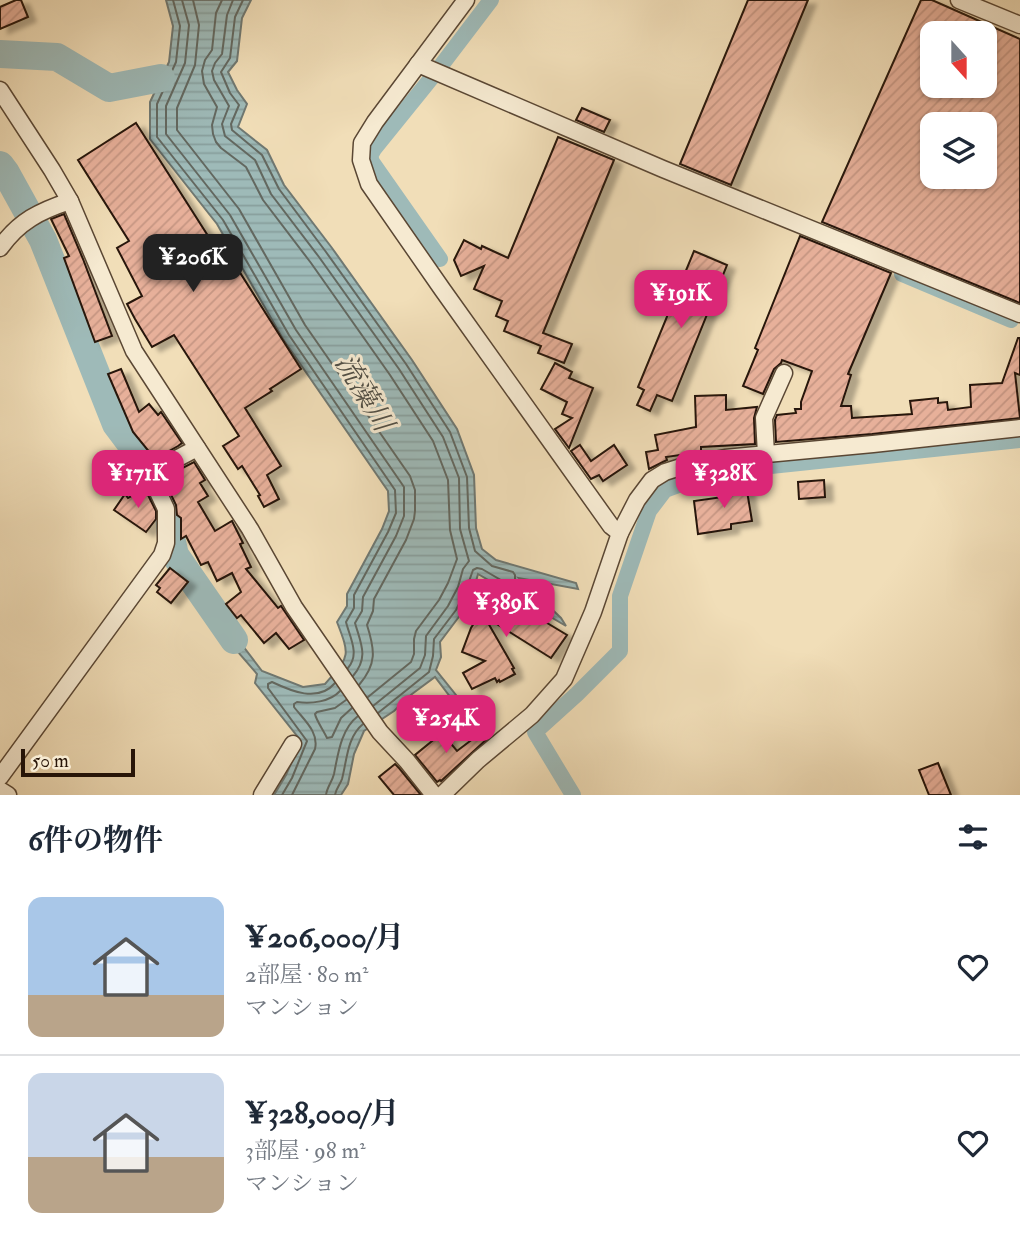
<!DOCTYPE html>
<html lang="ja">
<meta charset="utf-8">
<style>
body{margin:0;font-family:"IM FELL Double Pica","Noto Serif JP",serif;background:#f6f6f7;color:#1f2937;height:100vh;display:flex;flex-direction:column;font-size:26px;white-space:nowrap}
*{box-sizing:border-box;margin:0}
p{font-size:23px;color:#747a83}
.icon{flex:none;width:38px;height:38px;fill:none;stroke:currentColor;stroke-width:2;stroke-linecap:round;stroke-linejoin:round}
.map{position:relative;height:795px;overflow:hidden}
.side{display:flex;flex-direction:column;background:#fff;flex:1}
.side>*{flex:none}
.needle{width:46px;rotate:159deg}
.buttons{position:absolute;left:920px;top:21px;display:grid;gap:14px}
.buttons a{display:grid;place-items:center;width:77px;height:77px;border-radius:14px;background:#fff;box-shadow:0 2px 5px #0004;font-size:35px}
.scale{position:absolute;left:21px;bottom:18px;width:114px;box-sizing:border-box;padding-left:7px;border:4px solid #281508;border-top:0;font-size:19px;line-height:24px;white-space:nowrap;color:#281508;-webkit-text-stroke:5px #f6ead1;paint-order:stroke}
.price{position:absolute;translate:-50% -60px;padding:0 16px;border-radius:14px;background:#db2777;color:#fff;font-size:23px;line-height:46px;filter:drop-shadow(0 2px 4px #0008)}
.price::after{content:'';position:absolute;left:50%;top:42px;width:21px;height:16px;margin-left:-10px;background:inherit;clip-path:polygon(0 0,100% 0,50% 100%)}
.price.active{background:#222;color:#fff}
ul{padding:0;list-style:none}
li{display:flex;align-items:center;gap:21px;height:175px;padding:0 28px}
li+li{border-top:2px solid #e0e1e3}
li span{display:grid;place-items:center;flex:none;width:196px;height:140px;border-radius:14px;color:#555}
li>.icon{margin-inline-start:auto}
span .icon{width:84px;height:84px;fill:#fffc;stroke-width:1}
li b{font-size:30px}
h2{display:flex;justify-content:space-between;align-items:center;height:84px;padding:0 28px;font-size:30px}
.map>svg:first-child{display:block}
.water{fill:url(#water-rules);stroke:#6f7872;stroke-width:2}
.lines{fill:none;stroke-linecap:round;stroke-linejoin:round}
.shore{stroke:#636860;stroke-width:2}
.canal{stroke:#9ebab8;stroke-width:16}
.river{stroke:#9ebab8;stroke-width:28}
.building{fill:url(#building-hatch);stroke:#281508;stroke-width:2;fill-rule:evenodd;filter:url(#shadow)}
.street-casing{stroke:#5a4734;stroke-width:19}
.street{stroke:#f6ead1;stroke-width:16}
.labels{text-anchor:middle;stroke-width:6;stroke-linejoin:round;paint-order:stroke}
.water-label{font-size:28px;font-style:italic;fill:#514f46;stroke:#f6ead1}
</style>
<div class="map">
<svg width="1020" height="795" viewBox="0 0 1020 795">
<defs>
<pattern id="water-rules" width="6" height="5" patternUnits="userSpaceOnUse" patternTransform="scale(1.75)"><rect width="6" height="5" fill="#9ebab8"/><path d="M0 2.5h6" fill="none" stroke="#889f9d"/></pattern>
<pattern id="building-hatch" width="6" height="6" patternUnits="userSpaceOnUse" patternTransform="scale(1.75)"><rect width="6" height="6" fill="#e7b09a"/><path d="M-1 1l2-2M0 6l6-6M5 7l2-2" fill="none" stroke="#c69683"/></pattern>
<filter id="shadow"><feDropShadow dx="8" dy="4.5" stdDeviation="2" flood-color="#0004"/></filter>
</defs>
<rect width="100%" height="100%" fill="#f1deb8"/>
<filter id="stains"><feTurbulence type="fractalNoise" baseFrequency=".00286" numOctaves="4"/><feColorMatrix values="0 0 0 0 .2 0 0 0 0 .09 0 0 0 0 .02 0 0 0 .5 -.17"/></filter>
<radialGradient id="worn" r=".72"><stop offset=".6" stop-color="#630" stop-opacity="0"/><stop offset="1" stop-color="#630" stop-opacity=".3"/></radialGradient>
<path class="water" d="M166 0H251L242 18 237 61 228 72 237 90 247 104 238 127 267 150 284 185 332 248 412 360 457 429 474 475 476 528 482 549 496 560 576 583 578 589 519 578 561 618 566 626 478 574 473 592 461 614 440 642 441 657 436 670 468 710 473 727 435 677 412 694 394 711 364 731 354 754 348 784 341 795H274L286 775 301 741 255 683 257 674 231 644 236 637 262 671 303 687 325 684C349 656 351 658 337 622L347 606V594L382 529 389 511 388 491 283 339 217 224 150 139V102L169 62 173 26Z"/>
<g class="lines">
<g class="shore">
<path d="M173 0 180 26 176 62 157 104V137L223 220 289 335 395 490 396 513 388 532 354 595V608L346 622C350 638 360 654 348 668"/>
<path d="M182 0 189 25 185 63 166 106V134L230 215 296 330 404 487V516L396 536 363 597 362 611 355 623C361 644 369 657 353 676"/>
<path d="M193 0 199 25 195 65 177 108V130L239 209 305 325 410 476 415 490V511L414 519 406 540 374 599 373 611 367 625C375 650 377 664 359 685"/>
<path d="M222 0 216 13 212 50 205 60 202 71 204 84 217 107 212 125 213 134 216 142 221 148 246 167 263 200 311 263 390 375 433 441 448 480 450 530 457 559 448 583 439 600 416 631 414 639V654L411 662 368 697"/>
<path d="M233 0 227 15 222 54 215 63 212 71 214 80 229 106 222 124 225 136 255 160 271 194 319 257 399 369 443 437 459 478 460 529 469 561 463 569 458 587 448 606 426 636 425 655 420 668 373 706"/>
<path d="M243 0 235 17 230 58 221 72 230 93 239 105 231 124 232 130 262 155 279 189 326 252 406 364 450 432 467 477 469 528 475 551 492 566 513 572 515 575V584L511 586 482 569 477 568 473 570 466 590 456 610 434 639 433 656 429 672 378 713"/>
<path d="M346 700 335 708 317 712 315 714C316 720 324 731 327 738L332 737 341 718 352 708"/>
<path d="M282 795 292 778 307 741 268 688V684L272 682C291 691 318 703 335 683"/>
<path d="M292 795 315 749C319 732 304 720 294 707V704L297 702C311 704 330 702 340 691"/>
<path d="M326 795C327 787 332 782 334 774 338 754 341 729 358 716"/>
<path d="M335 795C336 788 340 785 342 779 347 760 347 737 363 724"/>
</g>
<g class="canal">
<path d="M440 67 491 0"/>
<path d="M433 76 374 149 370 156 372 162 440 259"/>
<path d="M902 274 1011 320"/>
<path d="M573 795 535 732 577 694 620 651V596L649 511 665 490 713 472 1020 440"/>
</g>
<g class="river">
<path d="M0 54 57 57 109 88 161 78"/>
<path d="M0 165 6 173 43 240 116 424 155 476 169 513 171 538 175 555 234 640"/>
</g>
</g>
<g class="building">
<path d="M16 0H21L28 17 0 29V7Z"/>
<path d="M748 0H808L731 185 680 164Z"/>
<path d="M921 0H932L1020 39V303L822 222ZM933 33H985V86H933ZM933 124H985V177H933Z"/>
<path d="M582 108 610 120 604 132 576 120Z"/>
<path d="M136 123 219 253 225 249 301 369 270 389 272 391 245 408 281 466 267 475 279 499 264 507 258 496 260 495 242 466 238 469 223 446 239 436 174 335 152 347 135 319 127 304 142 296 117 248 129 241 78 160Z"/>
<path d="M558 137 614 160 543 333 572 344 564 363 538 353 541 346 504 331 508 321 496 316 502 301 474 289 484 266 461 276 454 260 464 240 481 249 482 246 508 258Z"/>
<path d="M64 214 83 259 112 336 95 342 64 258 69 256 51 219Z"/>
<path d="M800 236 891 273 848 374 851 375 841 406H851L852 418 912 414 910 401 938 398V403L947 402 948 410 971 407 970 385 1002 383 1018 338H1020V375L1015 373 1020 418 872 434 776 442 775 420 777 415 796 413 795 409H801V402L812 371 782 360 781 363 774 369 763 394 743 386 758 350 755 348Z"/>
<path d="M694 251 727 265 672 401 657 395 650 411 637 405 644 390 638 387Z"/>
<path d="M555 363 572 372 569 378 593 388 569 448 555 429 572 418 562 414 567 402 541 389Z"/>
<path d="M121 369 139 412 149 404 158 415 161 412 182 443 178 446 155 459 133 432 108 374Z"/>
<path d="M726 395V410L757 407 754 418 755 444 701 447V452L666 457 667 460 649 469 646 452 658 450 655 435 696 427 695 396Z"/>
<path d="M580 445 591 461 614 445 627 465 603 481 599 475 591 479 571 451Z"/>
<path d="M194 462 205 480 200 483 208 496 198 502 215 531 232 521 243 543 240 544 251 567 246 569 278 608 281 606 304 640 289 649 276 633 264 643 241 615 237 618 226 604 241 592 232 573 217 581 208 562 201 565 186 536 181 539V518L177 515 176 505 163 478Z"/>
<path d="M824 480 825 497 799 499 798 482Z"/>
<path d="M743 482 744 486 746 485 752 521 731 524V529L698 534 694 501 723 497 721 487Z"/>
<path d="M145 489 156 511V519L146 532 114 510 125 494 128 498Z"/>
<path d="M170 568 188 582 171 603 157 592 160 588 156 585Z"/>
<path d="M494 591 567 635 551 658 484 616 514 668 512 669 515 674 500 682 499 680 497 682 495 678 472 689 463 673 485 661 462 652 471 628Z"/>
<path d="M482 732 487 739 441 781 440 780 437 782 415 755 442 733 457 751Z"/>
<path d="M938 763 951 795H929L919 770Z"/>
<path d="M395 764 399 768 421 795H394L379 777Z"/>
</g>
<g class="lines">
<g class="street-casing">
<g id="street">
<path d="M466 0 375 122 362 143 361 160 369 184 442 289 611 526 620 533"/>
<path d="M959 0 1020 25"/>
<path d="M418 64 663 169 1020 314"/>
<path d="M0 90 52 170 70 201 134 351 250 529 294 607 380 732 407 761 434 795"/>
<path d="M0 248C19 221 40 211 70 201"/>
<path d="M766 454 764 418 784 373"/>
<path d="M0 777 162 555 166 543V509L151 477 150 473 197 448"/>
<path d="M0 790 8 795"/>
<path d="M262 795 293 744"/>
<path d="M442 795 478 760 532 715 564 679 593 612 620 533 637 500 652 480 665 472 687 465 725 458 873 444 1020 428"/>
</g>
</g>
<use href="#street" class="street"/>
</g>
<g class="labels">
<g class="water-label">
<text transform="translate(365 392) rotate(59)" y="10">流藻川</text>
</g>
</g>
<rect width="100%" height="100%" filter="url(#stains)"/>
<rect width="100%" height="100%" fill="url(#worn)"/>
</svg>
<div class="buttons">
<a><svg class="needle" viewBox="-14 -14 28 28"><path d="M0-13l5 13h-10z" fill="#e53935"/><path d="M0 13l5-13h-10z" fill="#747a83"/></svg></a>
<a><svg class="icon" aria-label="layers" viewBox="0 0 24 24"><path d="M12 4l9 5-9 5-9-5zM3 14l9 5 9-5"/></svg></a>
</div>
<div class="scale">50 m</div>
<b class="price active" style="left:193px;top:294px">¥206K</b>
<b class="price" style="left:681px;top:330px">¥191K</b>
<b class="price" style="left:138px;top:510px">¥171K</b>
<b class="price" style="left:724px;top:510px">¥328K</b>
<b class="price" style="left:506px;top:639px">¥389K</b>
<b class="price" style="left:446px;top:755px">¥254K</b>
</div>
<section class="side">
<h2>6件の物件<svg class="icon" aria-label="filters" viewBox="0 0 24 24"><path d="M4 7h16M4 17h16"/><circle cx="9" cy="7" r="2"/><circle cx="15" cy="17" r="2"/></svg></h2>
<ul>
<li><span style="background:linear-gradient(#a9c7e8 70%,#b9a48a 0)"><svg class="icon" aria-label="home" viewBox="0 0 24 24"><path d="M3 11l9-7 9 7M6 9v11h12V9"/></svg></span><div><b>¥206,000/月</b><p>2部屋 · 80 m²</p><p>マンション</p></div><svg class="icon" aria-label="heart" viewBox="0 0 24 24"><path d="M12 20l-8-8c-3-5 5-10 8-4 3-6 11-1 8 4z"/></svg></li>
<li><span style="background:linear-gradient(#c9d6e8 60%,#b9a48a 0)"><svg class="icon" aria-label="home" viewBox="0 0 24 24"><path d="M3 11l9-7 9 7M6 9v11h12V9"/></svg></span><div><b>¥328,000/月</b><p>3部屋 · 98 m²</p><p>マンション</p></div><svg class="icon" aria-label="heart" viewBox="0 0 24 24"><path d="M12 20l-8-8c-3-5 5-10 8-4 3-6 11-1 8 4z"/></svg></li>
</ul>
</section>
